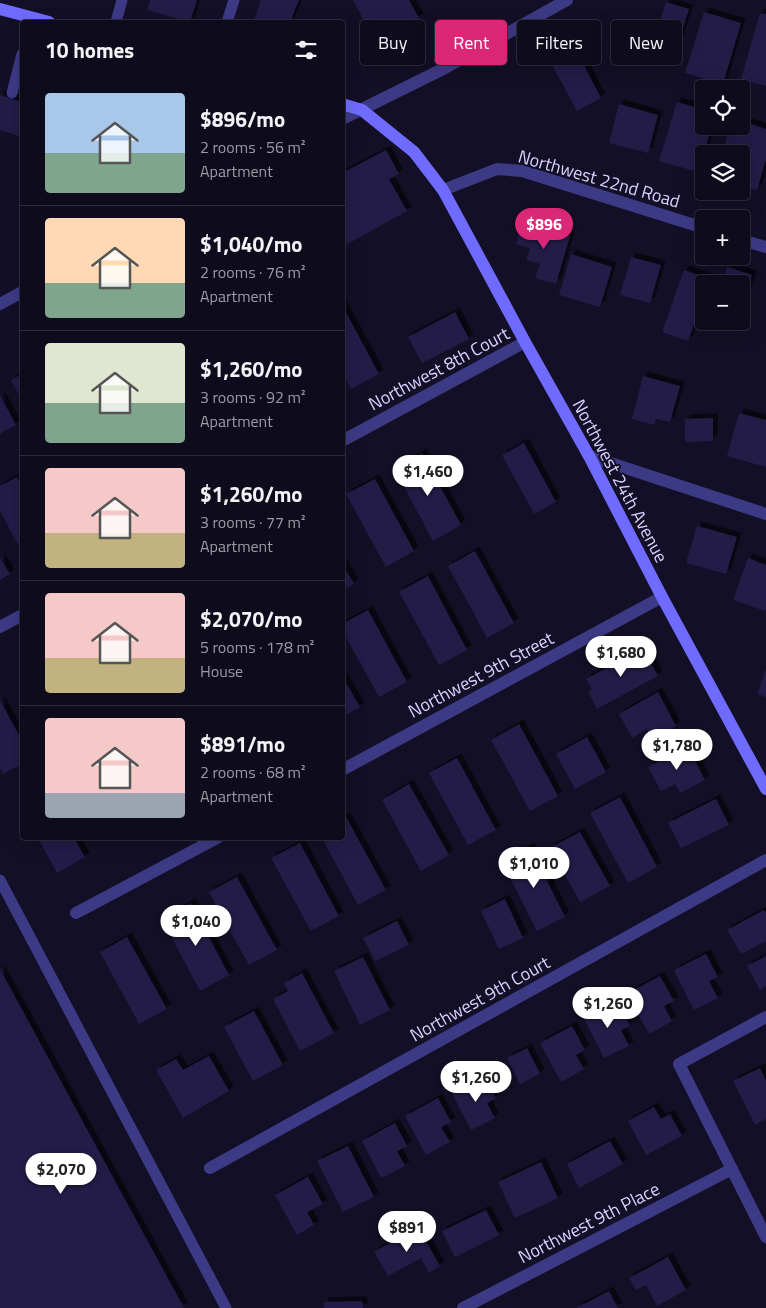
<!DOCTYPE html>
<meta charset="utf-8">
<style>
body{margin:0;font-family:"Titillium Web",sans-serif;background:#171425;color:#f1f3f6;height:100vh;display:flex;flex-direction:column;font-size:19px;white-space:nowrap}
*{box-sizing:border-box;margin:0}
p{font-size:16px;color:#9b9ba3}
.icon{flex:none;width:28px;height:28px;fill:none;stroke:currentColor;stroke-width:2;stroke-linecap:round;stroke-linejoin:round}
.map{position:relative;flex:1;overflow:hidden}
.panel{position:absolute;left:20px;top:20px;width:325px;height:820px;display:flex;flex-direction:column;background:#0e0b1c;border-radius:5px;box-shadow:0 5px 20px #0002,0 0 0 1px #2e2b3b}
.panel>*{flex:none}
.guide{position:absolute;left:360px;top:20px;width:330px;height:45px;display:flex;gap:10px}
.buttons{position:absolute;left:695px;top:80px;display:grid;gap:10px}
.buttons a{display:grid;place-items:center;width:55px;height:55px;border-radius:5px;background:#0e0b1c;box-shadow:0 5px 20px #0002,0 0 0 1px #2e2b3b;font-size:25px}
.price{position:absolute;translate:-50% -42px;padding:0 11px;border-radius:18px;background:#fff;color:#222;font-size:16px;line-height:32px;filter:drop-shadow(0 1px 2px #0008)}
.price::after{content:'';position:absolute;left:50%;top:30px;width:15px;height:11px;margin-left:-8px;background:inherit;clip-path:polygon(0 0,100% 0,50% 100%)}
.price.selected{background:#db2777;color:#fff}
ul{padding:0;list-style:none}
li{display:flex;align-items:center;gap:15px;height:125px;padding:0 25px}
li+li{border-top:1px solid #2e2b3b}
li span{display:grid;place-items:center;flex:none;width:140px;height:100px;border-radius:5px;color:#555}
li>.icon{margin-inline-start:auto}
span .icon{width:60px;height:60px;fill:#fffc;stroke-width:1}
li b{font-size:21px}
h2{display:flex;justify-content:space-between;align-items:center;height:60px;padding:0 25px;font-size:21px}
.chip{padding:0 18px;border-radius:5px;background:#0e0b1c;box-shadow:0 5px 20px #0002,0 0 0 1px #2e2b3b;font-size:18px;line-height:45px}
.chip.selected{background:#db2777;color:#fff}
.map>svg:first-child{display:block}
.building{fill:#241b47;filter:url(#shadow)}
.lines{fill:none;stroke-linecap:round;stroke-linejoin:round}
.lane{stroke:#3d3a85;stroke-width:11}
.street{stroke:#3d3a85;stroke-width:12}
.secondary{stroke:#6f6bff;stroke-width:12}
.labels{text-anchor:middle;stroke-width:4;stroke-linejoin:round;paint-order:stroke}
.street-label{font-size:18px;fill:#d9d4ff;stroke:#130f26}
</style>
<div class="map">
<svg width="766" height="1308" viewBox="0 0 766 1308">
<defs>
<filter id="shadow"><feDropShadow dx="4.5" dy="-4.5" stdDeviation="0" flood-color="#0009"/></filter>
</defs>
<rect width="100%" height="100%" fill="#130f26"/>
<g class="building">
<path d="M150 0H197L190 22 147 10Z"/>
<path d="M261 0H299L290 22H253Z"/>
<path d="M353 0H409L419 18 375 41Z"/>
<path d="M666 2 689 9 677 46 654 39Z"/>
<path d="M704 12 741 23 723 84 685 73Z"/>
<path d="M760 13 766 14V86L741 79Z"/>
<path d="M577 52 601 98 577 111 552 65Z"/>
<path d="M0 95 22 102V137L0 130Z"/>
<path d="M677 102 704 110V126H712L698 172 659 161Z"/>
<path d="M619 104 658 115 648 153 609 143Z"/>
<path d="M741 121 766 129V159L757 190 741 186V154H722L730 126H741Z"/>
<path d="M386 150 399 174 389 179 407 211 342 247V173Z"/>
<path d="M522 222 570 236 556 284 535 278 540 264 526 260 530 248 516 244Z"/>
<path d="M571 254 612 267 600 307 559 295Z"/>
<path d="M631 257 661 265 650 303 620 295Z"/>
<path d="M727 267 752 275 742 308 741 284H722Z"/>
<path d="M684 270 711 279 709 284H704V298L688 341 662 332Z"/>
<path d="M342 305 379 374 351 389 342 373Z"/>
<path d="M455 312 469 339 422 363 408 337Z"/>
<path d="M22 374V401L11 380Z"/>
<path d="M643 376 680 386 670 422 656 419 654 425 632 419Z"/>
<path d="M0 395 16 425 0 434Z"/>
<path d="M739 413 766 420V467L727 456Z"/>
<path d="M713 418V441L685 442V419Z"/>
<path d="M524 443 556 502 534 514 502 455Z"/>
<path d="M422 453 461 525 433 541 394 468Z"/>
<path d="M17 477 22 487V552L0 511V486Z"/>
<path d="M375 479 414 551 386 567 346 494Z"/>
<path d="M697 526 737 537 726 574 686 563Z"/>
<path d="M475 551 514 623 487 638 448 566Z"/>
<path d="M0 557 10 574 0 580Z"/>
<path d="M748 558 766 565V608L765 611 733 600Z"/>
<path d="M342 563 354 584 342 590Z"/>
<path d="M428 576 467 650 439 665 399 592Z"/>
<path d="M368 610 407 682 379 697 342 630V624Z"/>
<path d="M643 648 658 676 597 709 588 692 592 690 586 679Z"/>
<path d="M766 669V697L757 694Z"/>
<path d="M342 676 360 707 342 717Z"/>
<path d="M658 692 676 726 652 739 647 729 632 738 619 714Z"/>
<path d="M0 700 22 741V764L3 774 0 768Z"/>
<path d="M519 724 558 796 530 811 491 740Z"/>
<path d="M587 737 606 772 575 789 556 754Z"/>
<path d="M687 746 705 780 680 793 675 784 661 791 648 767Z"/>
<path d="M457 758 496 830 468 845 429 773Z"/>
<path d="M409 784 449 855 421 871 382 800Z"/>
<path d="M620 797 657 867 628 883 590 813Z"/>
<path d="M716 799 729 825 681 848 668 823Z"/>
<path d="M346 817 386 890 358 905 322 838H342V819Z"/>
<path d="M580 832 610 886 580 902 550 848Z"/>
<path d="M38 838H74L85 857 57 873Z"/>
<path d="M300 843 339 916 311 931 271 858Z"/>
<path d="M530 847 565 917 537 931 502 861Z"/>
<path d="M237 877 277 950 249 965 209 892Z"/>
<path d="M505 899 523 938 499 949 481 911Z"/>
<path d="M191 903 229 975 200 991 162 919Z"/>
<path d="M764 910 766 913V941L741 954 727 930Z"/>
<path d="M397 921 409 945 375 961 363 938Z"/>
<path d="M127 937 167 1009 139 1024 100 952Z"/>
<path d="M706 954 718 977 709 981 718 998 694 1010 674 970Z"/>
<path d="M766 956V986L760 990 747 966Z"/>
<path d="M363 957 390 1010 360 1025 334 971Z"/>
<path d="M0 969 184 1308H0Z"/>
<path d="M302 973 334 1033 300 1051 273 999 288 991 284 983Z"/>
<path d="M660 976 674 1001 664 1006 672 1021 649 1034 627 994Z"/>
<path d="M617 1001 630 1026 621 1030 629 1046 604 1058 583 1017Z"/>
<path d="M254 1011 283 1065 253 1081 224 1027Z"/>
<path d="M572 1026 585 1050 576 1055 584 1069 561 1082 540 1043Z"/>
<path d="M527 1048 540 1074 520 1084 507 1058Z"/>
<path d="M209 1056 229 1091 183 1118 156 1070 176 1059 183 1070Z"/>
<path d="M760 1068 766 1081V1119L755 1125 733 1081Z"/>
<path d="M485 1077 496 1098 487 1103 495 1118 471 1130 452 1094Z"/>
<path d="M438 1098 451 1122 441 1127 450 1142 426 1155 405 1116Z"/>
<path d="M654 1107 661 1119 670 1114 682 1136 646 1155 628 1121Z"/>
<path d="M395 1123 407 1146 397 1151 405 1166 381 1178 362 1141Z"/>
<path d="M610 1141 623 1164 579 1188 567 1164Z"/>
<path d="M348 1146 374 1197 343 1212 317 1161Z"/>
<path d="M541 1162 558 1198 515 1218 498 1182Z"/>
<path d="M308 1177 323 1204 307 1212 314 1225 297 1235 275 1195Z"/>
<path d="M486 1210 499 1235 455 1257 442 1231Z"/>
<path d="M418 1227 440 1266 429 1273 421 1258 388 1276 374 1252Z"/>
<path d="M668 1257 686 1290 657 1306 646 1285 636 1290 629 1278Z"/>
<path d="M609 1291 618 1308H576Z"/>
<path d="M362 1301 363 1308H324V1302Z"/>
</g>
<g class="lines">
<g class="lane">
<path d="M116 22 122 0"/>
<path d="M227 22 234 0"/>
<path d="M12 93 22 54"/>
<path d="M0 880 226 1308"/>
</g>
<g class="street">
<path d="M342 119 445 68 567 0"/>
<path d="M443 190 497 169 522 171 704 228"/>
<path d="M741 240 766 247"/>
<path d="M0 304 22 292"/>
<path d="M342 441 525 342"/>
<path d="M589 456 766 514"/>
<path d="M0 627 22 615"/>
<path d="M342 770 662 597"/>
<path d="M76 913 217 838"/>
<path d="M766 1017 679 1064 766 1237"/>
<path d="M210 1168 766 860"/>
<path d="M463 1308 732 1169"/>
</g>
<g class="secondary">
<path d="M0 9 49 22"/>
<path d="M342 104 362 110 414 152 443 190 525 342 589 456 662 597 766 789"/>
</g>
</g>
<g class="labels">
<g class="street-label">
<text transform="translate(599 179) rotate(16)" y="6">Northwest 22nd Road</text>
<text transform="translate(439 369) rotate(-28)" y="6">Northwest 8th Court</text>
<text transform="translate(620 481) rotate(62)" y="6">Northwest 24th Avenue</text>
<text transform="translate(481 675) rotate(-28)" y="6">Northwest 9th Street</text>
<text transform="translate(480 999) rotate(-29)" y="6">Northwest 9th Court</text>
<text transform="translate(589 1223) rotate(-27)" y="6">Northwest 9th Place</text>
</g>
</g>
</svg>
<div class="buttons">
<a><svg class="icon" aria-label="locate" viewBox="0 0 24 24"><circle cx="12" cy="12" r="6"/><path d="M12 2v4M12 18v4M2 12h4M18 12h4"/></svg></a>
<a><svg class="icon" aria-label="layers" viewBox="0 0 24 24"><path d="M12 4l9 5-9 5-9-5zM3 14l9 5 9-5"/></svg></a>
<a>+</a>
<a>−</a>
</div>
<b class="price selected" style="left:544px;top:250px">$896</b>
<b class="price" style="left:428px;top:497px">$1,460</b>
<b class="price" style="left:621px;top:678px">$1,680</b>
<b class="price" style="left:677px;top:771px">$1,780</b>
<b class="price" style="left:534px;top:889px">$1,010</b>
<b class="price" style="left:196px;top:947px">$1,040</b>
<b class="price" style="left:608px;top:1029px">$1,260</b>
<b class="price" style="left:476px;top:1103px">$1,260</b>
<b class="price" style="left:61px;top:1195px">$2,070</b>
<b class="price" style="left:407px;top:1253px">$891</b>
<div class="guide">
<a class="chip">Buy</a>
<a class="chip selected">Rent</a>
<a class="chip">Filters</a>
<a class="chip">New</a>
</div>
<section class="panel">
<h2>10 homes<svg class="icon" aria-label="filters" viewBox="0 0 24 24"><path d="M4 7h16M4 17h16"/><circle cx="9" cy="7" r="2"/><circle cx="15" cy="17" r="2"/></svg></h2>
<ul>
<li><span style="background:linear-gradient(#a9c7e8 60%,#7fa58c 0)"><svg class="icon" aria-label="home" viewBox="0 0 24 24"><path d="M3 11l9-7 9 7M6 9v11h12V9"/></svg></span><div><b>$896/mo</b><p>2 rooms · 56 m²</p><p>Apartment</p></div></li>
<li><span style="background:linear-gradient(#ffd9b3 65%,#7fa58c 0)"><svg class="icon" aria-label="home" viewBox="0 0 24 24"><path d="M3 11l9-7 9 7M6 9v11h12V9"/></svg></span><div><b>$1,040/mo</b><p>2 rooms · 76 m²</p><p>Apartment</p></div></li>
<li><span style="background:linear-gradient(#dfe7d0 60%,#7fa58c 0)"><svg class="icon" aria-label="home" viewBox="0 0 24 24"><path d="M3 11l9-7 9 7M6 9v11h12V9"/></svg></span><div><b>$1,260/mo</b><p>3 rooms · 92 m²</p><p>Apartment</p></div></li>
<li><span style="background:linear-gradient(#f6c9c9 65%,#c2b280 0)"><svg class="icon" aria-label="home" viewBox="0 0 24 24"><path d="M3 11l9-7 9 7M6 9v11h12V9"/></svg></span><div><b>$1,260/mo</b><p>3 rooms · 77 m²</p><p>Apartment</p></div></li>
<li><span style="background:linear-gradient(#f6c9c9 65%,#c2b280 0)"><svg class="icon" aria-label="home" viewBox="0 0 24 24"><path d="M3 11l9-7 9 7M6 9v11h12V9"/></svg></span><div><b>$2,070/mo</b><p>5 rooms · 178 m²</p><p>House</p></div></li>
<li><span style="background:linear-gradient(#f6c9c9 75%,#9aa5b1 0)"><svg class="icon" aria-label="home" viewBox="0 0 24 24"><path d="M3 11l9-7 9 7M6 9v11h12V9"/></svg></span><div><b>$891/mo</b><p>2 rooms · 68 m²</p><p>Apartment</p></div></li>
</ul>
</section>
</div>
